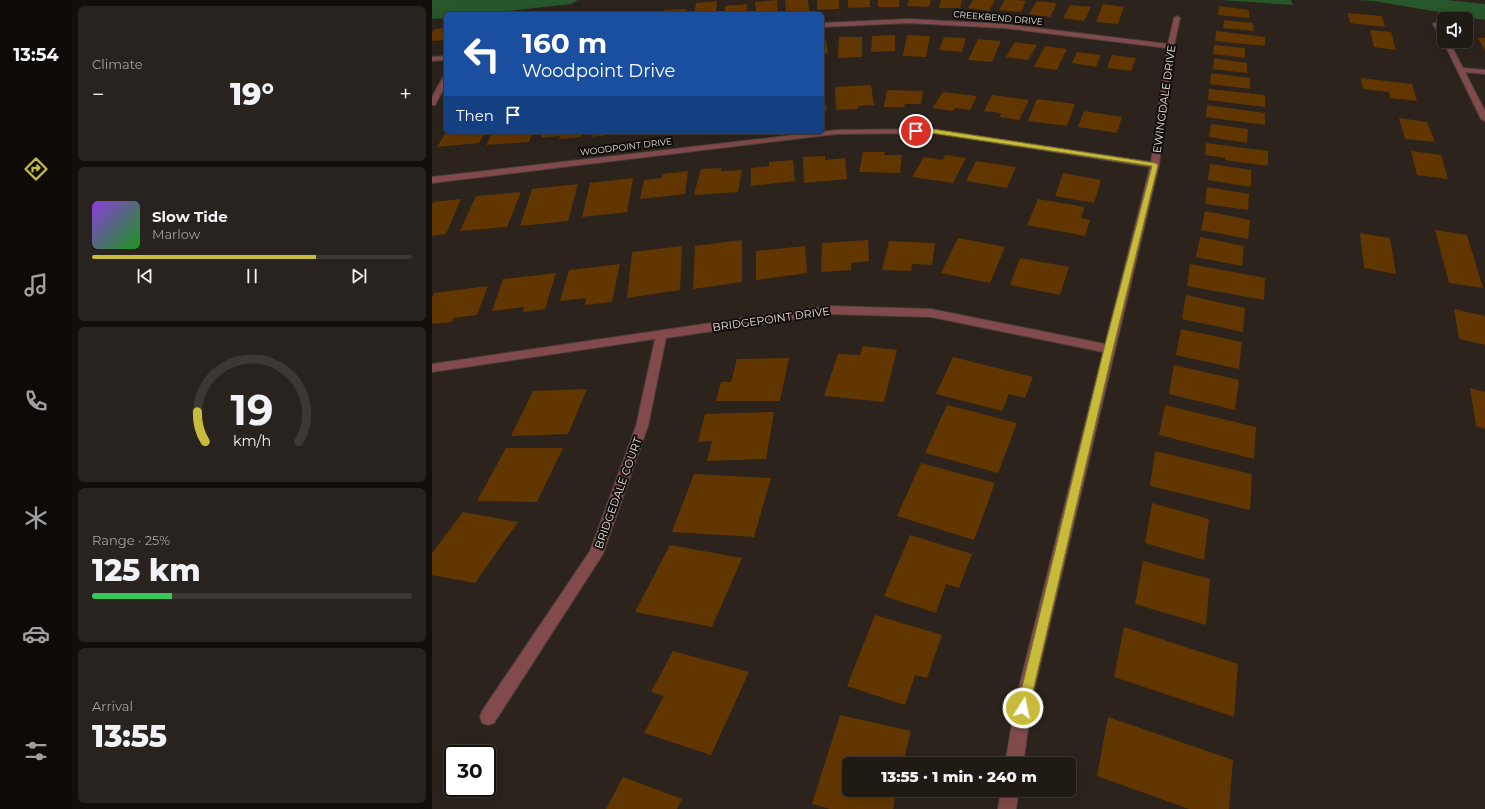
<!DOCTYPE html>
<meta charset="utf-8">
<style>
:root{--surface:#201a15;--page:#28231e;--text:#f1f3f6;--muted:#a2a1a0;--line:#3d3834;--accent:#c8bb3b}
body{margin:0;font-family:Montserrat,sans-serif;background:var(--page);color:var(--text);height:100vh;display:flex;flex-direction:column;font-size:15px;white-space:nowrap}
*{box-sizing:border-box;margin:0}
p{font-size:13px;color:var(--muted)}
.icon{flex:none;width:22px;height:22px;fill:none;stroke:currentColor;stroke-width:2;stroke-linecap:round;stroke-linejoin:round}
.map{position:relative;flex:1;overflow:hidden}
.panel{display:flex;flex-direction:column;gap:6px;padding:6px;background:#120e0c;width:360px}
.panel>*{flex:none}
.guide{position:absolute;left:12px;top:12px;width:380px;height:122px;border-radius:6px;box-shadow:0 4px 16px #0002,0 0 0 1px var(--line);background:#1a4fa0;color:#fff;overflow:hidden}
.buttons{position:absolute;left:1005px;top:12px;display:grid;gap:8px}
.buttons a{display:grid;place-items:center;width:36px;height:36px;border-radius:6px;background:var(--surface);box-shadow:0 4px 16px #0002,0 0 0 1px var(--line);font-size:20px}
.speed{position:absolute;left:12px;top:745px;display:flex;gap:8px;font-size:20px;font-weight:700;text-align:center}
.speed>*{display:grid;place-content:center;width:52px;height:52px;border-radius:50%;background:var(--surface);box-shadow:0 4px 16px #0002,0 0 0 1px var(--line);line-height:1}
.speed .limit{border:2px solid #111;border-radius:6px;background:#fff;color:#111}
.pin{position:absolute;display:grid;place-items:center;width:34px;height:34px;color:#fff;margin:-17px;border:2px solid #fff;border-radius:50%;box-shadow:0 1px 4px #0007}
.me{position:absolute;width:44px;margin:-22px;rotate:10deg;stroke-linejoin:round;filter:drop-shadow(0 0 3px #0008)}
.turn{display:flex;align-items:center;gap:14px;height:84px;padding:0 12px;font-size:18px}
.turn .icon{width:52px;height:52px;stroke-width:2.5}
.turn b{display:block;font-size:28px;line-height:34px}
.then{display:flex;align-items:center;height:38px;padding:0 12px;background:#0003;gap:8px;font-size:15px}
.big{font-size:30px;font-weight:800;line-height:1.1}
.panel .widget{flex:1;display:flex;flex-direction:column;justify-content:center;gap:6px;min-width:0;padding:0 14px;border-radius:6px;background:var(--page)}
.panel .dial{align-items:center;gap:0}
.dial svg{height:104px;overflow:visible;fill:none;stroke:var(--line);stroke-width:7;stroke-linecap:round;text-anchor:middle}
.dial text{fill:var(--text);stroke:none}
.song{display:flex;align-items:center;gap:12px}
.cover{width:48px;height:48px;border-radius:6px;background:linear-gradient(135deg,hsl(270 70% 55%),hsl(120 70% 35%))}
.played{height:4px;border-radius:2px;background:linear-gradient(90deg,var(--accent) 70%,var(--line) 70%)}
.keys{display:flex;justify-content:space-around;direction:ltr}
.heat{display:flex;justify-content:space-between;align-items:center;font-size:22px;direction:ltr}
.charge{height:6px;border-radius:3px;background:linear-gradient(90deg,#34c759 25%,var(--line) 0)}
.trip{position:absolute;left:410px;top:757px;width:234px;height:40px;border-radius:6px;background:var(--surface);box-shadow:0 4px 16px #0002,0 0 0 1px var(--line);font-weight:800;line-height:40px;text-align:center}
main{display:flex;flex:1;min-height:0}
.tabs{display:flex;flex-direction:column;width:72px;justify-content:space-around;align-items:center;background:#0d0a08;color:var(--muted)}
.tabs .icon{width:28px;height:28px}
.tabs .active{color:var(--accent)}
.tabs b{font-size:18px;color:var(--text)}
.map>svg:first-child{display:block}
.green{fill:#28572b}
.building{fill:#623600}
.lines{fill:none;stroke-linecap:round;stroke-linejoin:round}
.street-casing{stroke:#463e37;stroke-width:2}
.street{fill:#824a4c;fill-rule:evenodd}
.route{fill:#c8bb3b;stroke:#827a26}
.labels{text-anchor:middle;stroke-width:4;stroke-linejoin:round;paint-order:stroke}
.far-street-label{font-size:9px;fill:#ebe5e0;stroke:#110d0a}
.street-label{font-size:11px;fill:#ebe5e0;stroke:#110d0a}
</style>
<main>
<nav class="tabs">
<b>13:54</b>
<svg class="icon active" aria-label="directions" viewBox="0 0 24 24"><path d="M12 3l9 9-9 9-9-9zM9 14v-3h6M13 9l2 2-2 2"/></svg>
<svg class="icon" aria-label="music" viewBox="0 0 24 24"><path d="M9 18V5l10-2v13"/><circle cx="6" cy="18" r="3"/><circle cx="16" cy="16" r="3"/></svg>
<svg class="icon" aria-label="phone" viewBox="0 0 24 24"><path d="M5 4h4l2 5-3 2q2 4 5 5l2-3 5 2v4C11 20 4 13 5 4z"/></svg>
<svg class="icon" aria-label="climate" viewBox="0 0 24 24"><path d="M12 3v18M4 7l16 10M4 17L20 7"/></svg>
<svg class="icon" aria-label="car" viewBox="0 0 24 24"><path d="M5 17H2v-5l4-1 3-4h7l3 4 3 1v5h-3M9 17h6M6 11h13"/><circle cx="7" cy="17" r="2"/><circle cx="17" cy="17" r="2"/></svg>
<svg class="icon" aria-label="filters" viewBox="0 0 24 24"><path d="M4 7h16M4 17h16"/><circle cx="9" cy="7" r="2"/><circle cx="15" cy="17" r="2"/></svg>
</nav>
<section class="panel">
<div class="widget"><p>Climate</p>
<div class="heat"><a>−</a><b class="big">19°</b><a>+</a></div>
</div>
<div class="widget">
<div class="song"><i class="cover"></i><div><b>Slow Tide</b><p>Marlow</p></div></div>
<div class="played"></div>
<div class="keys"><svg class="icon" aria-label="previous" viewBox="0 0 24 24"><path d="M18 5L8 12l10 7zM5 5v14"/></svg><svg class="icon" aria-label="pause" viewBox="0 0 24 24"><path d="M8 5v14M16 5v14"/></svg><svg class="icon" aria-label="next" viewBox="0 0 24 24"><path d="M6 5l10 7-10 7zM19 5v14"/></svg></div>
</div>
<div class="widget dial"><svg viewBox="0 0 100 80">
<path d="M14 69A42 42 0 1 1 86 69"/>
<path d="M14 69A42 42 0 0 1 8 46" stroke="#c8bb3b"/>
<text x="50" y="56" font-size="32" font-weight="700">19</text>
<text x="50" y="72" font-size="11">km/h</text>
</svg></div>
<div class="widget"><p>Range · 25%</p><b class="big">125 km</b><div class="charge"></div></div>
<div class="widget"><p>Arrival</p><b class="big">13:55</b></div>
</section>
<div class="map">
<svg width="1053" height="809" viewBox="0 0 1053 809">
<rect width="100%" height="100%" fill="#2b231c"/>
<path class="green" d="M0 0H146L139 4 49 14H14V18L0 19Z
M788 0H859L861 5Z
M923 0H1015L1053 4V20L942 1Z"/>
<path class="building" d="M345 0 346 14H324L323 2Z
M353 0H376L377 11 354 12Z
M385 0H407V9L385 10Z
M416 0H438V7L416 8Z
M446 0H467V7H446Z
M477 0H499L497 7 475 6Z
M509 0H530L528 8H507Z
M541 0H563L557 11 536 8Z
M573 0H586L594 1 589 12 567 10Z
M285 1 284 14H262L264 3Z
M605 1 625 3 618 17 597 14Z
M315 4V14H292L293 6Z
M671 4 692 7 686 24 664 22Z
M638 5 659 7 652 21 631 18Z
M787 6 817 10V18L786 15Z
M255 9 253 14H231L232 10Z
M916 13 950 16 953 27 918 23Z
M792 20 821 23 822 31 791 28Z
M14 28V40L0 41V32L3 29Z
M938 30 959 32 964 50 942 47Z
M784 31 833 37V46L783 41Z
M463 35V51L439 52 440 36Z
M475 35 498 36 494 57 471 56Z
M407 37H430V57L406 58Z
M512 37 534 38 530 52 507 50Z
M1046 38H1053V51Z
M390 39H394L396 53 390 54Z
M546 39 569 41 560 62 536 60Z
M583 42 605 45 596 60 574 57Z
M782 45 813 48V58L781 54Z
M613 46 635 49 625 70 602 67Z
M645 52 669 55 664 67 640 63Z
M680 55 704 58 699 71 675 68Z
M782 58 815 63V73L781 69Z
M779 73 818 78V89L778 84Z
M929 78 980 84 985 101 958 98 957 92 931 89Z
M439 85 442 105 426 106V109L404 110 403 87Z
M777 89 833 95V107L776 100Z
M455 90 491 91 489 104H473L472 107H452Z
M511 92 545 96 538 110 523 108 521 111 500 108Z
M390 95H392L395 111 390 112Z
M560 95 597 100 587 120 568 117 569 113 552 111Z
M605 99 643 104 635 126 596 121Z
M775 105 833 113V125L774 117Z
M652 111 690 117 685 133 646 127Z
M967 118 995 122 1003 142 973 139Z
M779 124 816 129 815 143 777 137Z
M14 132H53L47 143 5 147Z
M61 132H101L97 142 54 145Z
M111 132H151L149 137 127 139 128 136 109 138Z
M161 132H184L183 134 160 137Z
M774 143 836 151V166L793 160V158L773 155Z
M979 151 1009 155 1016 179 985 175Z
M431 152H453L452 155H470L468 173 427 172Z
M513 155 534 158 521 183 480 177 492 157 511 160Z
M393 156V160L413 158 415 179 372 183 371 157Z
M361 160 363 181 319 186V168L337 166V162Z
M544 161 584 167 575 188 534 181Z
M778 164 819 170V187L776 180Z
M289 168V171L310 170 306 192 262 195 269 169Z
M256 171 253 194 208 199 212 180 230 178 231 174Z
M631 173 669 180 662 203 623 196Z
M201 178 195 212 150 217 158 183Z
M146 184 136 221 88 226 100 189Z
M775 187 817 194 816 210 773 204Z
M89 192 75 227 28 231 44 196Z
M29 199 14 234 0 236V205L1 202Z
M606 199 653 207 649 218 658 220 653 236 595 225Z
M773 211 818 220 816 239 769 230Z
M1003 230 1035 235 1051 288 1017 283Z
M928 233 958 238 964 274 932 268Z
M768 237 812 246 810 266 764 257Z
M526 238 573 247 558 283 509 273Z
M310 240V282L261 289 263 246Z
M436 240 437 261 419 263V270L389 272 390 243Z
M457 241 503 243 500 265 480 264 479 271 450 270Z
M250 246 248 290 195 298 200 252Z
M373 246 375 273 324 280V251Z
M588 258 637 267 628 295 578 285Z
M188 264 180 302 153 305 154 298 128 301 137 270Z
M758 264 833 278 832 300 755 286Z
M124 273 113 309 91 312 92 307 60 311 71 279Z
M56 286 45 315 21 318 20 322 0 324V298L2 293Z
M754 295 813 308 811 332 750 319Z
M1022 309 1053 316V345L1027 339Z
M749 329 810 342 807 369 744 355Z
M431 346 465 350 452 402 392 396 406 354 428 355Z
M521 357 601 377 593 398 577 394 570 411 504 394Z
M357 358 348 401H284L289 382H299L305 359Z
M742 365 807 380 803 410 737 394Z
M1038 388 1053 392V429L1044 426Z
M155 389 136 434 79 436 101 391Z
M515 405 585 423 566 473 493 453Z
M733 405 824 427 822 459 727 435Z
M342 412 334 459 275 461 280 441 266 442 273 414Z
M74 448H131L105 502 45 501Z
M723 451 820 474 818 510 718 486Z
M489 463 563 483 542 540 465 516Z
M262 474 339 478 322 537 240 532Z
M720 503 777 519 772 560 713 543Z
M31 512 86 522 43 583 0 575V553Z
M478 535 540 554 527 588 514 584 504 613 452 596Z
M238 545 310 558 280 627 203 612Z
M711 561 778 579 774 625 703 604Z
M443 615 510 635 495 678 483 675 473 705 415 686Z
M692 627 806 664 802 717 682 677Z
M241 651 317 672 279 755 212 733 232 696 219 692Z
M408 715 479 731 471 764H417V790H465L461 809H398L380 804Z
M676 717 801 760 797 809H757L665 776Z
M191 777 250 799 245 809H174Z"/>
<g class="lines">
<defs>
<path id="street" d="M745 16 748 18 742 46 727 165 601 695 591 764H573L585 695 671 352 499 317 396 314 234 338 216 426 171 554 62 723 56 725 50 723 48 717 50 711 158 551 204 426 223 339 0 372V364L396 306 499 309 673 344 718 167 500 133 405 134 0 183V177L405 130 500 129 719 162 735 48 571 28 477 23 390 27V23L477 19 571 24 736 44 742 18Z
M1002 23 1007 24 1012 32V41H1017L1031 68 1053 70V74L1033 72 1053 111V121L1049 119 1011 41V40L1009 38 1001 24Z
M14 56V60L0 61V57Z
M11 77H14V85L3 105H0V97Z
M569 790H587L584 809H566Z"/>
</defs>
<use href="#street" class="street-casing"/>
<use href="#street" class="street"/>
</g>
<path class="route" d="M500 129 723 163 726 165 681 349 597 708 596 713 591 715 587 713 585 708 672 349 720 166 500 133H484L481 131 484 129Z"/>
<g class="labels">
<g class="far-street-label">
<text transform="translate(566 18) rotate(5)" y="3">CREEKBEND DRIVE</text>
<text transform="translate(194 147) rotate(-7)" y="3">WOODPOINT DRIVE</text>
</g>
<g class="street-label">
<text transform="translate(732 99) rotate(-82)" y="4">EWINGDALE DRIVE</text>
<text transform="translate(339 319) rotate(-8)" y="4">BRIDGEPOINT DRIVE</text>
<text transform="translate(186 493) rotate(-70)" y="4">BRIDGEDALE COURT</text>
</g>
</g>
</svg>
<div class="buttons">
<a><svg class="icon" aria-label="sound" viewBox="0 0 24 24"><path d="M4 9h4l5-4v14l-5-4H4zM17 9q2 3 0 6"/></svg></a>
</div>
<div class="speed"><div class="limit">30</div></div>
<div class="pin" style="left:484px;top:131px;background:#d93025"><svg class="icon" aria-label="arrive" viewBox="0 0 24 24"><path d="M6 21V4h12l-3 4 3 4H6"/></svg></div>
<svg class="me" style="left:591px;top:708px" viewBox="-20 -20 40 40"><circle r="17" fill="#c8bb3b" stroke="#fff" stroke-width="3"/><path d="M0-11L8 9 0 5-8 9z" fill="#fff"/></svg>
<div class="trip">13:55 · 1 min · 240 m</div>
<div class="guide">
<div class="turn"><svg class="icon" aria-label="left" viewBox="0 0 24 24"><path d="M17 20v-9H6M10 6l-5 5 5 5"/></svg><div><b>160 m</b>Woodpoint Drive</div></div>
<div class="then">Then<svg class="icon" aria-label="arrive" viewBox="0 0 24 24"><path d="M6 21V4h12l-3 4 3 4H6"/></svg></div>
</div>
</div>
</main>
